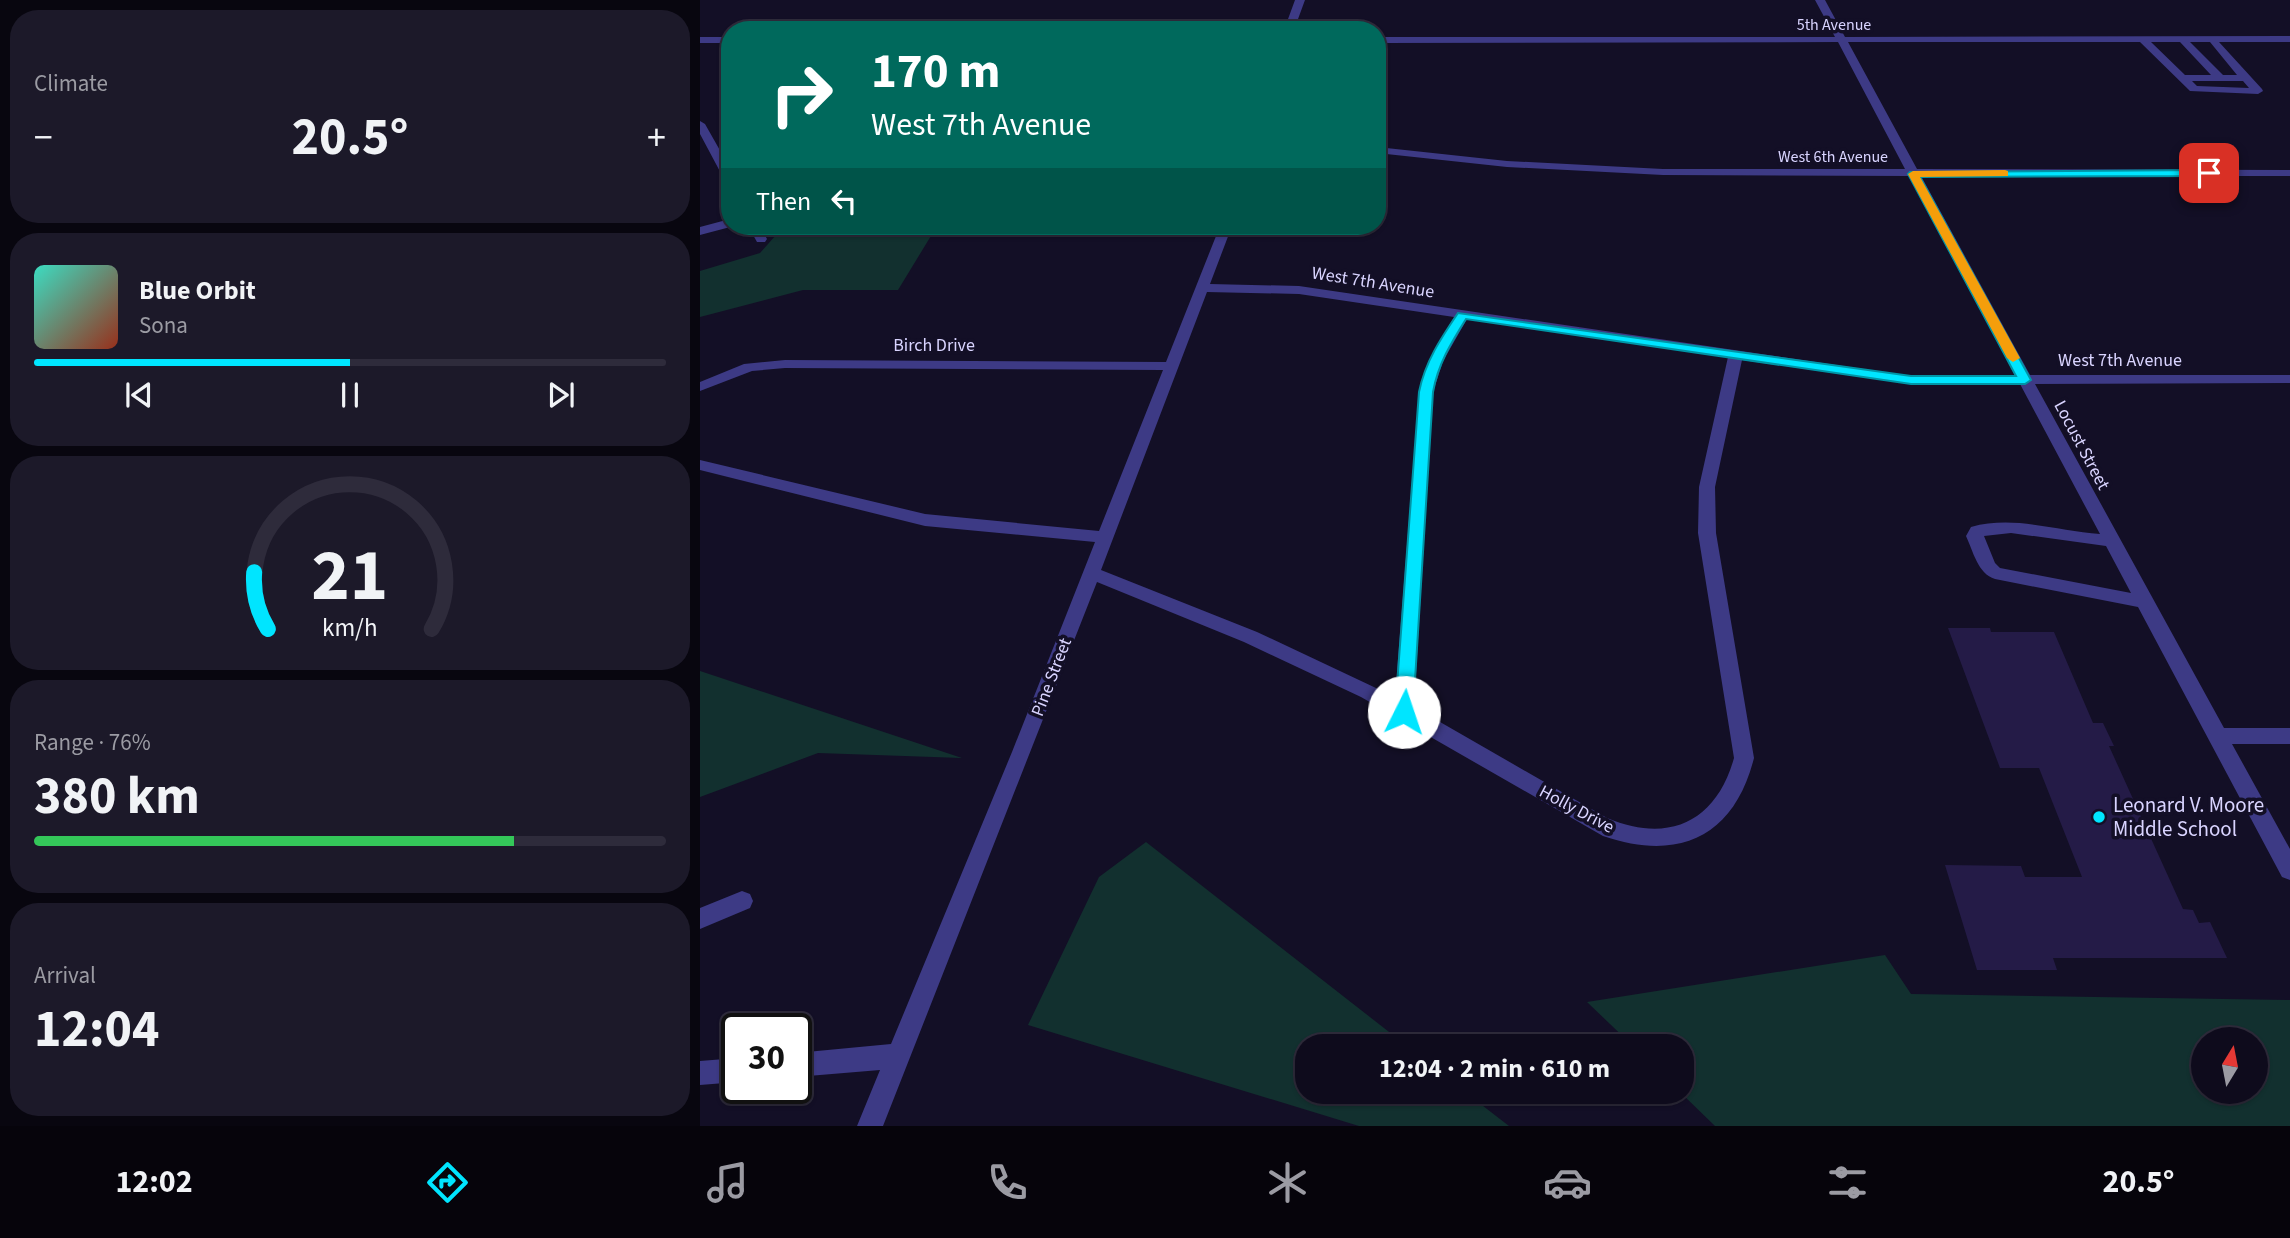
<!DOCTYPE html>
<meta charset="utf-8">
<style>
:root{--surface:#0e0b1c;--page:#1c1929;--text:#f1f3f6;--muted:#9b9ba3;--line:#2e2b3b;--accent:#00e5ff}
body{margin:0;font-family:"Source Sans 3",sans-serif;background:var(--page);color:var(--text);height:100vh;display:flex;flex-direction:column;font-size:26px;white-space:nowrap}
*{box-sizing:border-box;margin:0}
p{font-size:23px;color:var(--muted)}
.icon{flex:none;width:38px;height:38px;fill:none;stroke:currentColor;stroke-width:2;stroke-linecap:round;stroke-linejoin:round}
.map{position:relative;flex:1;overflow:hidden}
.drawer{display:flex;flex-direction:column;gap:10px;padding:10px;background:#08060f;width:700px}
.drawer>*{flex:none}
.banner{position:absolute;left:21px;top:21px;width:665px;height:214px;border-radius:28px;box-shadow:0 2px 5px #0004,0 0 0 2px var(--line);background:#00695c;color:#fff;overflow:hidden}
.needle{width:46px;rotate:10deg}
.controls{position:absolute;left:1491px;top:1027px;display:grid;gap:14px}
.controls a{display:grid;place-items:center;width:77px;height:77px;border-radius:50%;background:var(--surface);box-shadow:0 2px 5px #0004,0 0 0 2px var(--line);font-size:35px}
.speed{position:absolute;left:21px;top:1013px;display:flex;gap:14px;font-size:35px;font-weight:700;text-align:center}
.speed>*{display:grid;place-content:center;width:91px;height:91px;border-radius:50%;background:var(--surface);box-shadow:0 2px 5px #0004,0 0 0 2px var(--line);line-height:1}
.speed .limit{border:4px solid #111;border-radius:10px;background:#fff;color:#111}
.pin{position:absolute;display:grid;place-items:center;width:60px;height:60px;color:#fff;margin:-30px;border-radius:14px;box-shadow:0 4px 10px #0006}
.me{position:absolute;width:77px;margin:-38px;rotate:4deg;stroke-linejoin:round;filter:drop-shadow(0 0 5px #0008)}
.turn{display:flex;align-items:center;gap:24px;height:147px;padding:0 35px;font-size:32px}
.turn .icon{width:91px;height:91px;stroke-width:2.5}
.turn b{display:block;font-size:49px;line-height:60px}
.then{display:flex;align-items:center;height:66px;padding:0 35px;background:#0003;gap:14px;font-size:26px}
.big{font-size:52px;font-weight:700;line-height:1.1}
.drawer .widget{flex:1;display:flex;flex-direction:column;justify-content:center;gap:10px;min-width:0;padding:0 24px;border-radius:28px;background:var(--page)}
.drawer .dial{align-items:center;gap:0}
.dial svg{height:182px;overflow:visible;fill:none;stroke:var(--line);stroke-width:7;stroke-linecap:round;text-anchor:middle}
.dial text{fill:var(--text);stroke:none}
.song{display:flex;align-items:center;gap:21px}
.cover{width:84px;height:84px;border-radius:10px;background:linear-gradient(135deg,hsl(170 70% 55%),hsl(10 70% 35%))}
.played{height:7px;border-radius:4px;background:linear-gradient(90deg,var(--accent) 50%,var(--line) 50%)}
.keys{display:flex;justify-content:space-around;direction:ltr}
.heat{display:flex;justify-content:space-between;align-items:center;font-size:38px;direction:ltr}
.charge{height:10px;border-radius:5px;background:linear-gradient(90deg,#34c759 76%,var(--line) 0)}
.trip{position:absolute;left:595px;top:1034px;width:399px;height:70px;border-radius:28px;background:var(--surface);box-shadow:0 2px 5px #0004,0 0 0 2px var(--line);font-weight:700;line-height:70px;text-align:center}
.tabs{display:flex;height:112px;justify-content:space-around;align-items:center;background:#06040b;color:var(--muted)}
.tabs .icon{width:49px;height:49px}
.tabs .on{color:var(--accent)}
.tabs b{font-size:32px;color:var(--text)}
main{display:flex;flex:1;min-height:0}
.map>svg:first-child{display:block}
.green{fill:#12302f;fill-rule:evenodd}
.building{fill:#241b47}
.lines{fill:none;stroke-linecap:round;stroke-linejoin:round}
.minor{fill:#3d3a85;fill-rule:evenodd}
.route{fill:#00e5ff;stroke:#0095a6;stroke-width:2}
.slow{fill:#f59e0b}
.poi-dot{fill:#00e5ff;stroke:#130f26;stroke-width:2.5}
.labels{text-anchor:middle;stroke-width:7;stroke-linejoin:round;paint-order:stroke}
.far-street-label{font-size:16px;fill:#d9d4ff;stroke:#130f26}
.street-label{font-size:18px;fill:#d9d4ff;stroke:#130f26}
.near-poi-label{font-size:21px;fill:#d9d4ff;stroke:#130f26;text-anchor:start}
</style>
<main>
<section class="drawer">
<div class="widget"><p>Climate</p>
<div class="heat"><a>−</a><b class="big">20.5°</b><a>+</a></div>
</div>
<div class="widget">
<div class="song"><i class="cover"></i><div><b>Blue Orbit</b><p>Sona</p></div></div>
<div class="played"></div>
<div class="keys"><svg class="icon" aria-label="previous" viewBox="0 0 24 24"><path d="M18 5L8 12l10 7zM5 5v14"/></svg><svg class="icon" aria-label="pause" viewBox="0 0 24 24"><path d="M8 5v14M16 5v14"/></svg><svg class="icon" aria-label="next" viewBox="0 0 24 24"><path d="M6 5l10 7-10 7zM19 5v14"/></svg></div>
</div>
<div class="widget dial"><svg viewBox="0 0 100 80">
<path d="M14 69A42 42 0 1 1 86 69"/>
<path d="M14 69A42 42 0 0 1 8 44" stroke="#00e5ff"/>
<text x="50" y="56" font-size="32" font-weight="700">21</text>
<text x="50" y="72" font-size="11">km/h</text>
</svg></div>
<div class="widget"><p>Range · 76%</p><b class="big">380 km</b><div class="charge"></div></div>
<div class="widget"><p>Arrival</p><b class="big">12:04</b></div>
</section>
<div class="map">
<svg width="1590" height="1126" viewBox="0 0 1590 1126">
<rect width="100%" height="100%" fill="#130f26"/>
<path class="green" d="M84 226H237L198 290H103L0 317V271L60 253Z
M0 671 262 758 118 753 0 797Z
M446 842 707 1046H607V1092H765L809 1126H659L328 1025 399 877Z
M1185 955 1211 994 1590 1000V1126H1015L980 1092H982V1046H933L887 1002ZM1503 1040H1556V1092H1503Z"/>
<path class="building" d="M1248 628H1290L1291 632H1354L1393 723H1403L1414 746H1409L1483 909 1493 910 1499 923 1510 922 1527 958H1353L1357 970H1277L1245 865 1321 866 1325 877H1382L1339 768H1300Z"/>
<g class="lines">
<path class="minor" d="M595 0H605L594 30H584Z
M1115 0H1125L1145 37 1590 36V42H1519L1562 89 1563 91 1558 94 1490 91 1440 42H1148L1217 169 1590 170V176H1221L1330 375H1590V383L1335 384 1524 728H1590V744H1532L1590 849V880L1582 877 1438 607 1295 579C1278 574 1273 551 1266 536L1271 527C1314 515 1357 531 1400 534L1320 384H1211L1042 360 1015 487 1016 533 1054 758C1034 837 979 862 903 836L661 697 544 642 397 582 183 1126H157L180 1070 96 1077V1053L191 1044 312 752 395 542 225 526 0 470V460L225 514 399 531 463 370 85 368 52 371 0 391V382L44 364 85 360 466 362 520 226H532L510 284 599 286 1211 376 1315 375 1209 176 963 175 807 167 677 153V147L807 161 963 169H1205L1138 42 677 43V37H1135ZM1451 42H1480L1511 75H1485ZM1490 42H1510L1537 75H1523ZM1492 81H1543L1549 88 1497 86ZM507 292 599 294 754 317 729 361 719 392 695 697 557 632 401 570ZM767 319 1028 357 999 487 998 533 1034 758C1016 822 969 844 907 818L714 707 733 392 743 361ZM1311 533 1406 546 1431 593 1300 568 1295 563 1284 536Z
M0 37H30V43H0Z
M0 121 5 124 30 168V182L24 179 0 134Z
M30 219V226H34L0 235V227Z
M48 226H60L67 239 65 242H57Z
M42 891 50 894 53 901 50 908 0 929V908Z
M37 1058V1082L0 1085V1061Z"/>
</g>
<path class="route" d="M1509 170 1513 171V176L1220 177 1331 380 1325 384H1211L766 319C751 343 738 364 733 392L713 712 710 716H698L695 712 719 392C725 362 741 338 758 313L1211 376H1316L1208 174 1210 172Z"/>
<path class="slow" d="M1305 170 1308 171V176L1220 177 1320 358 1313 362 1307 358 1208 174 1213 171Z"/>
<circle class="poi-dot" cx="1399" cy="817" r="7"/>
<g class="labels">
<g class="far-street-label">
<text x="1134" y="30">5th Avenue</text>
<text x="1133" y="162">West 6th Avenue</text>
</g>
<g class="street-label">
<text transform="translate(673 282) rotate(9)" y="6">West 7th Avenue</text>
<text x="234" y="351">Birch Drive</text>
<text x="1420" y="366">West 7th Avenue</text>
<text transform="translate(1382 445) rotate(62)" y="6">Locust Street</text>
<text transform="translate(351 677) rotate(-69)" y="6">Pine Street</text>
<text transform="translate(877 809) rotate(28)" y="6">Holly Drive</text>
</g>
<g class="near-poi-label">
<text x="1413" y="812">Leonard V. Moore<tspan x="1413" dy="24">Middle School</tspan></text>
</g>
</g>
</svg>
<div class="controls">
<a><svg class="needle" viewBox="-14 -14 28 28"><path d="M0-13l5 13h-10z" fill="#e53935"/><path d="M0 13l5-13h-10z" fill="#9b9ba3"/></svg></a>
</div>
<div class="speed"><div class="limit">30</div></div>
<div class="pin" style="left:1509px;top:173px;background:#d93025"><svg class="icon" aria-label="arrive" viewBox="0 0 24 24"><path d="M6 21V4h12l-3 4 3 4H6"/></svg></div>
<svg class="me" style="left:704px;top:712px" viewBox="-20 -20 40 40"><circle r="19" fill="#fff"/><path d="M0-13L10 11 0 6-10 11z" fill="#00e5ff"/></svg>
<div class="trip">12:04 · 2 min · 610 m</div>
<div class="banner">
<div class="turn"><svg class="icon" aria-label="right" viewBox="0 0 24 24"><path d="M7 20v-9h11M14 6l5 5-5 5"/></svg><div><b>170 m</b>West 7th Avenue</div></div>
<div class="then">Then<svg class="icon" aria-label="left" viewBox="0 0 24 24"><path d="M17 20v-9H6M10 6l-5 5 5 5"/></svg></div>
</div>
</div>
</main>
<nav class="tabs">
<b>12:02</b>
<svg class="icon on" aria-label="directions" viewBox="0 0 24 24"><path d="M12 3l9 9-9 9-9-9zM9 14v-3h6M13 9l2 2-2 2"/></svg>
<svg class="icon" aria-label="music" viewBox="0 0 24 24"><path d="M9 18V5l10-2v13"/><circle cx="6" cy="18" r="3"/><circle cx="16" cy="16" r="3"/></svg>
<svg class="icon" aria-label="phone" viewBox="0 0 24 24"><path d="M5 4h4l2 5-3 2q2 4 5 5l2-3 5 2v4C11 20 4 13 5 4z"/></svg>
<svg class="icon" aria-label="climate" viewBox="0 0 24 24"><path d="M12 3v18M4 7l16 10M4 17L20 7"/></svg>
<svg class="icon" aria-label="car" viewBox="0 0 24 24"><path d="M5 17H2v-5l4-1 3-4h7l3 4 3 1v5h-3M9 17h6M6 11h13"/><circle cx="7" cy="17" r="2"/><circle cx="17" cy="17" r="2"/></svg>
<svg class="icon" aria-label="filters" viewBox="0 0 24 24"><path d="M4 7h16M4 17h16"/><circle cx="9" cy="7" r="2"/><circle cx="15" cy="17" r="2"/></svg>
<b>20.5°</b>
</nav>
